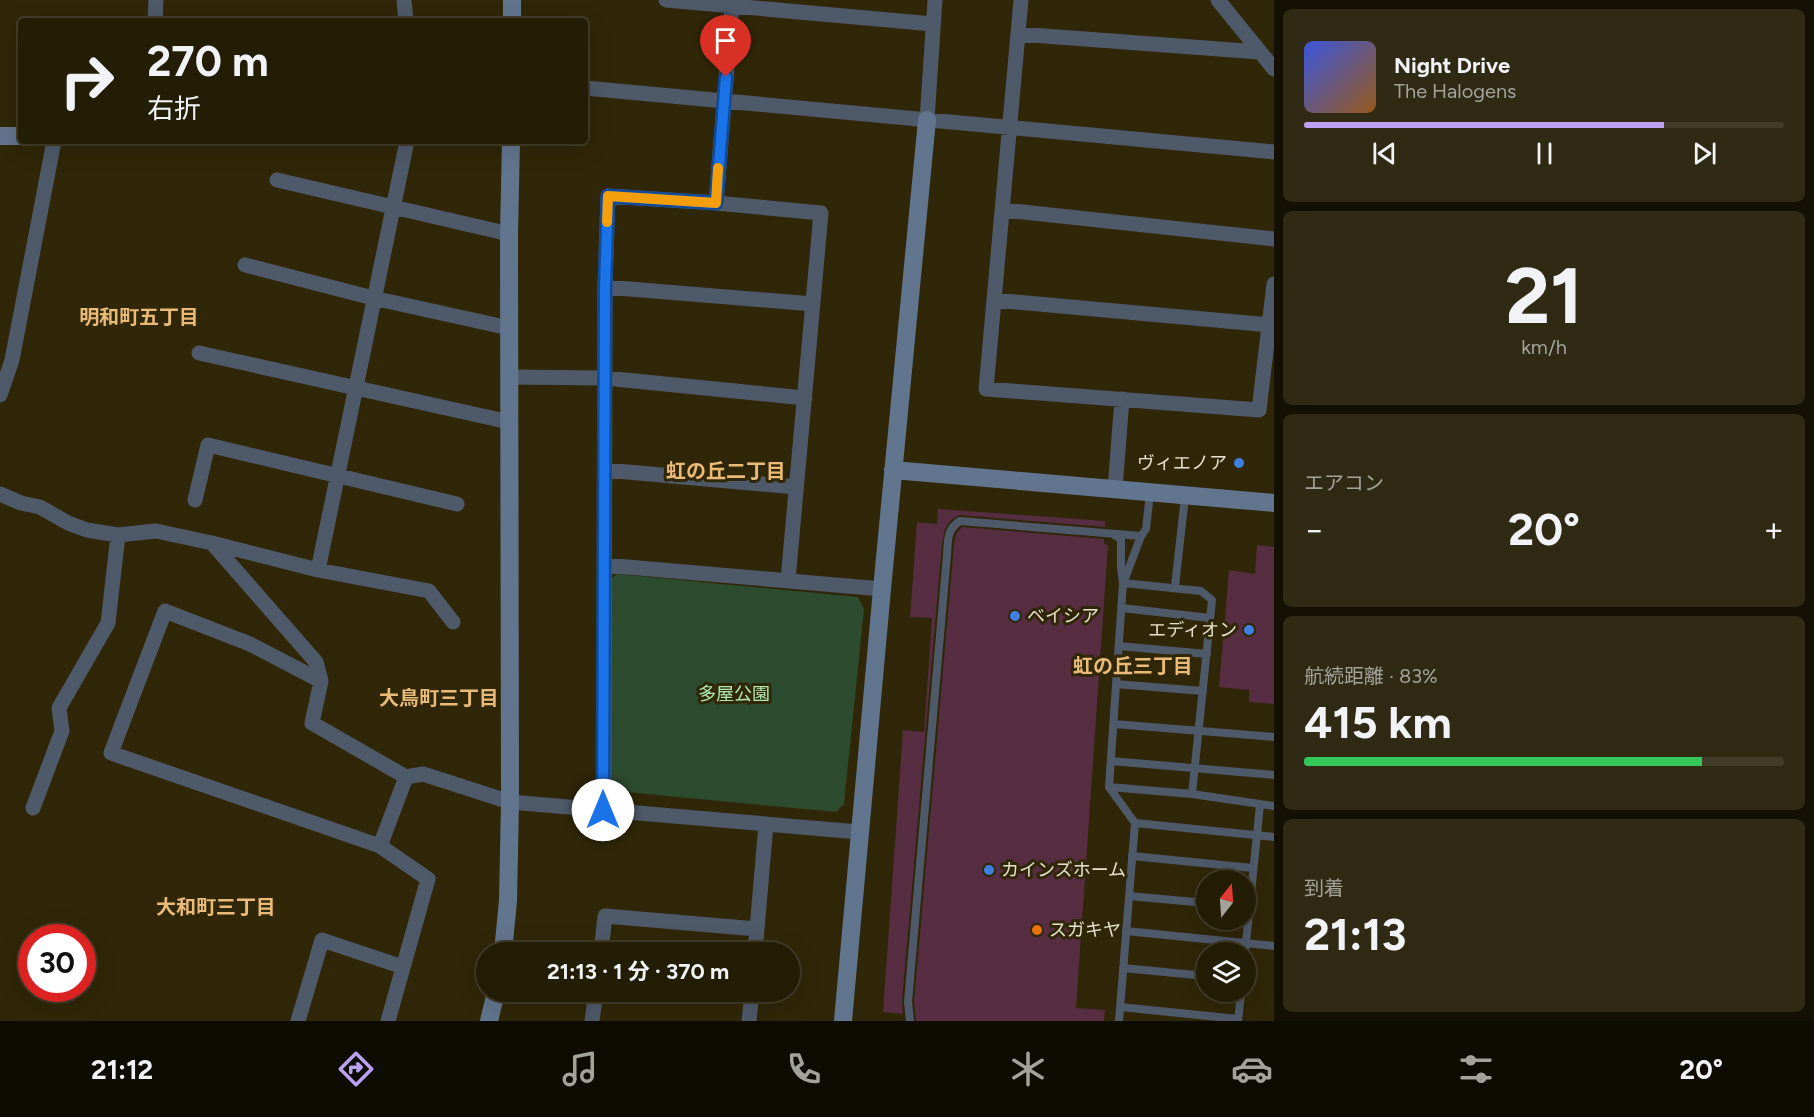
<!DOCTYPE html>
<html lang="ja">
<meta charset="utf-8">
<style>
:root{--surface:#241d06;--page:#302a14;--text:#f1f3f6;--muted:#a3a29b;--line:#413b28;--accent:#bca0f2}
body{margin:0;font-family:Figtree,"Noto Sans JP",sans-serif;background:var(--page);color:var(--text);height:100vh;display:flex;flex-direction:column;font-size:22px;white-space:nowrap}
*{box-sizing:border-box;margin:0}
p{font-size:20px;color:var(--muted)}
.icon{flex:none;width:33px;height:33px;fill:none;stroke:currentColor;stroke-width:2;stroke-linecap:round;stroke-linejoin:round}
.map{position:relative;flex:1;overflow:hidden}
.details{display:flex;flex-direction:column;gap:9px;padding:9px;background:#141003;width:540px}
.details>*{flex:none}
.top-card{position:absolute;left:18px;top:18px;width:570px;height:126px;border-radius:6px;box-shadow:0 6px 24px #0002,0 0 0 2px var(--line);background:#241d06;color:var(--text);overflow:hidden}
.needle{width:39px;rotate:17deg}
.fabs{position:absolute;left:1196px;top:870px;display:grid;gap:12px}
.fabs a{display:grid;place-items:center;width:60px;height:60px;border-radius:50%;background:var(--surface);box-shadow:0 6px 24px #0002,0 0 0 2px var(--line);font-size:30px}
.speed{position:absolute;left:18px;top:924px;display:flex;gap:12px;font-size:30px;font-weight:700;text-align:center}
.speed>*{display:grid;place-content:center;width:78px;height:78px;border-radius:50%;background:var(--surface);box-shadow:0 6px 24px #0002,0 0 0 2px var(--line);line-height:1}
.speed .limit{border:9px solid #d22;background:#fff;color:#111}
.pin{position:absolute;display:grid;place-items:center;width:51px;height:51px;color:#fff;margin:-62px -26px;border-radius:50% 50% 50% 0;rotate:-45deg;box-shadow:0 0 6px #0007}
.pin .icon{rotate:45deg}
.me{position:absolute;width:66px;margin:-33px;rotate:0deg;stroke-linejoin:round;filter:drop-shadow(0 0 4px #0008)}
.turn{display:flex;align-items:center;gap:21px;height:126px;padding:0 30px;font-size:27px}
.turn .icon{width:78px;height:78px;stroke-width:2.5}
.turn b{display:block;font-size:42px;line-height:51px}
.big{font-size:45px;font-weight:700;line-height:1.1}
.details .card{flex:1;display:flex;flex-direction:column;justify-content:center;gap:9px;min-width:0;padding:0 21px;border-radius:9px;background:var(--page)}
.details .dial{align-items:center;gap:0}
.dial b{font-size:78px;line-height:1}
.song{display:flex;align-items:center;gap:18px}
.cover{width:72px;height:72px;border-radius:9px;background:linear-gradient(135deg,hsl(230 70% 55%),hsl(30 70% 35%))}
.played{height:6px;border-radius:3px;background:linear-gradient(90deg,var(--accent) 75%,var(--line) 75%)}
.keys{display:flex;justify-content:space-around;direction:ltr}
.heat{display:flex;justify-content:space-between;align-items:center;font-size:33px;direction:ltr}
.charge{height:9px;border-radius:4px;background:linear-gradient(90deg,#34c759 83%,var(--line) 0)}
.trip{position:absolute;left:476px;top:942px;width:324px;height:60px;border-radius:30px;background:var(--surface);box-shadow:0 6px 24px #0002,0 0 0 2px var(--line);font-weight:700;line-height:60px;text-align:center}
.tab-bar{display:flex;height:96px;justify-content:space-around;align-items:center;background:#0e0c02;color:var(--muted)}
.tab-bar .icon{width:42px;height:42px}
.tab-bar .selected{color:var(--accent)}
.tab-bar b{font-size:27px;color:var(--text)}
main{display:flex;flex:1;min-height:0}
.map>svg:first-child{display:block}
.green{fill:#2d4b2f}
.building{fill:#562d41}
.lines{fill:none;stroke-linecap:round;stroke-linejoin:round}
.lane{stroke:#4e5969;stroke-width:8}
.street{stroke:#4e5969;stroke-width:15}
.secondary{stroke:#62758e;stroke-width:18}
.route-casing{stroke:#114b97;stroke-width:15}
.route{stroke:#1a73e8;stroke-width:10}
.slow{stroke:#f59e0b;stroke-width:10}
.shop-dot{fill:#3f7fe0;stroke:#302708;stroke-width:2}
.food-dot{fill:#e8710a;stroke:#302708;stroke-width:2}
.labels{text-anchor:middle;stroke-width:6;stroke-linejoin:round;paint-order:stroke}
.poi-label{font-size:18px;fill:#e6e1cf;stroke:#302708;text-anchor:start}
.park-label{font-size:18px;fill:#afeab2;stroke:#302708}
.neighbourhood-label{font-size:20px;font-weight:bold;fill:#eaba78;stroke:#302708}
</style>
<main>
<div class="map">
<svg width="1274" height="1021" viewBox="0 0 1274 1021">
<rect width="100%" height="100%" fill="#302708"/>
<path class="green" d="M617 574 858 597 864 609 844 804 836 812 616 791 611 786V579Z"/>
<path class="building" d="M938 509 1105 521V527L960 515 951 520 945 529 942 544 902 1001 903 1014 883 1012 903 730 924 732 932 618 910 617 917 522 937 524Z
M962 527 1104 539V544L1108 545 1076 1008 1105 1010 1104 1021H916L914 1002 954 545 956 534Z
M1257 545 1274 547V704L1249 702V690L1219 687 1229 570 1255 574Z"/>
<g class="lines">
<path class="lane" d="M1114 535 1121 539V568L1123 583 1109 787 1135 823 1119 1021
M1124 581 1141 536 1146 529 1150 493
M1123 583 1201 591 1212 600 1192 794
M1175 586 1185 497
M1122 608 1210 618
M1119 646 1207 654
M1116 684 1203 691
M1114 724 1274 737
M1111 761 1274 775
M1109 787 1192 794 1274 806
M1135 823 1274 837
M1132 856 1253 868
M1129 896 1206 903
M1126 931 1274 946
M1245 952 1260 805
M1123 968 1206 976
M1120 1007 1238 1019
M910 1021 908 1002 947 555C948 540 947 529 960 521L1141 536
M1238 1021 1241 992"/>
<path class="street" d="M404 0 406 21
M666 0 933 24
M1021 0 986 389 1259 410 1274 284
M1218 0 1274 69
M155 21 156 0
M1018 34 1259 52
M585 88 1274 152
M927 120 935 0
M277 180 509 234
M716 203 732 6
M1004 210 1274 239
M245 265 373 298 509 328
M605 287 813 304
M994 300 1270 325
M199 353 509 422
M509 377 605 378 805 398
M0 395 12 360 54 141
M605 470 796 487
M1115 489 1122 399
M0 494 21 503 40 507 68 523 87 530 118 535 156 531 212 543 318 570 429 591 453 622
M195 500 208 445 457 504
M212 543 316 662 321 681 312 723 406 777 423 774 510 802 859 832
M604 565 882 589
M318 570 407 141
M321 681 250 644 165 611 111 753 380 846 406 777
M33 808 62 731 59 708 108 623 118 535
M604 810 605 287 608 196 716 203 821 213 788 580
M380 846 428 879 388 1021
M601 952 605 916 757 929
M755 952 766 824
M298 1021 322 940 403 967
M592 1021 596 992
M749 1021 752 992"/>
<path class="secondary" d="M512 21V0
M0 136H21
M893 470 1274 503
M503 952 508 901 510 802 509 234 511 141
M489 1021 496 992
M843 1021 882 589 927 120"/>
</g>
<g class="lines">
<defs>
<path id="route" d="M603 810 605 287 608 196 716 203 726 77"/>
</defs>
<use href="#route" class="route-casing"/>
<use href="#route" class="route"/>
<path class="slow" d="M607 222 608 196 716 203 718 168"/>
</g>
<g class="shop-dot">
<circle cx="1239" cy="463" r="6"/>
<circle cx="1015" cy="616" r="6"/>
<circle cx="1249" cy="630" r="6"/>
<circle cx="989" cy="870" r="6"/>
</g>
<circle class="food-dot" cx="1037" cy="930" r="6"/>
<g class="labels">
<g class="poi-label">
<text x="1227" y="469" text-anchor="end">ヴィエノア</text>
<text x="1027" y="622">ベイシア</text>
<text x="1237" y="636" text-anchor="end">エディオン</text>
<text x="1001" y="876">カインズホーム</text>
<text x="1049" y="936">スガキヤ</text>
</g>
<g class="park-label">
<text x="734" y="700">多屋公園</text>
</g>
<g class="neighbourhood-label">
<text x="139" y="324">明和町五丁目</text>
<text x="726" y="478">虹の丘二丁目</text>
<text x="1133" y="673">虹の丘三丁目</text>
<text x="439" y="705">大鳥町三丁目</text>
<text x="216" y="914">大和町三丁目</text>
</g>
</g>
</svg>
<div class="fabs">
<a><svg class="needle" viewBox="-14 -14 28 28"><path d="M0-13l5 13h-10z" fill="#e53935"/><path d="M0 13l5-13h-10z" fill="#a3a29b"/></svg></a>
<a><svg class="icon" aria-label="layers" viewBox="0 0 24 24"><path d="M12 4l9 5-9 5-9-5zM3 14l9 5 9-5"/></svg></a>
</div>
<div class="speed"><div class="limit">30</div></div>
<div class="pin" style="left:726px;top:77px;background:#d93025"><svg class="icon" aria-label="arrive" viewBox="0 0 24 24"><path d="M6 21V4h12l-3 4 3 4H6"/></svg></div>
<svg class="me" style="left:603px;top:810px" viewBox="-20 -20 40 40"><circle r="19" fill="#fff"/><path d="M0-13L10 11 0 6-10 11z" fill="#1a73e8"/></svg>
<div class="trip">21:13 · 1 分 · 370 m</div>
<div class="top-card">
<div class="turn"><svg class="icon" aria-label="right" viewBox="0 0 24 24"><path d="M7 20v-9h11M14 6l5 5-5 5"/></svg><div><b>270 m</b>右折</div></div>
</div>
</div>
<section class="details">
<div class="card">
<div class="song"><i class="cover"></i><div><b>Night Drive</b><p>The Halogens</p></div></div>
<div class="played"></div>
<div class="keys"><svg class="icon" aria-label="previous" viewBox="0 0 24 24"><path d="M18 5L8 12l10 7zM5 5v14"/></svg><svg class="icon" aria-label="pause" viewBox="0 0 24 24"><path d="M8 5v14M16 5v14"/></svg><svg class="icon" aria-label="next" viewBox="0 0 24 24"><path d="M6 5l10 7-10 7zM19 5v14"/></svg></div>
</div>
<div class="card dial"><b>21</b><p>km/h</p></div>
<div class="card"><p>エアコン</p>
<div class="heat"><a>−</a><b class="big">20°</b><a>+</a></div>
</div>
<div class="card"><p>航続距離 · 83%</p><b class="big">415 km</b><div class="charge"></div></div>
<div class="card"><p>到着</p><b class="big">21:13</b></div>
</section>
</main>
<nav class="tab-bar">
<b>21:12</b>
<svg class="icon selected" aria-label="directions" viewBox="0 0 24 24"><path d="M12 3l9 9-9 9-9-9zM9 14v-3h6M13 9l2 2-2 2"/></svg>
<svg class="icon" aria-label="music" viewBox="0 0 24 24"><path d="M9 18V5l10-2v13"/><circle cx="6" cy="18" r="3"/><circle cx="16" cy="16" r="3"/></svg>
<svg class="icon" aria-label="phone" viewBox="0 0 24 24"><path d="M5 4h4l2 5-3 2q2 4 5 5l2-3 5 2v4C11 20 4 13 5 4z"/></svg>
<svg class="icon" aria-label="climate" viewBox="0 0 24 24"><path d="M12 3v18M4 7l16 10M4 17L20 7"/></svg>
<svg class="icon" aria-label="car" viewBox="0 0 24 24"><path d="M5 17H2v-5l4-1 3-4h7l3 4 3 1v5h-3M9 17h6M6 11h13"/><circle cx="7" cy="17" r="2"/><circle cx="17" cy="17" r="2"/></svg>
<svg class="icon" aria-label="filters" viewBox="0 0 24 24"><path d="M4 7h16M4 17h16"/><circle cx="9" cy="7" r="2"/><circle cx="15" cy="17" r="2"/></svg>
<b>20°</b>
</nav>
